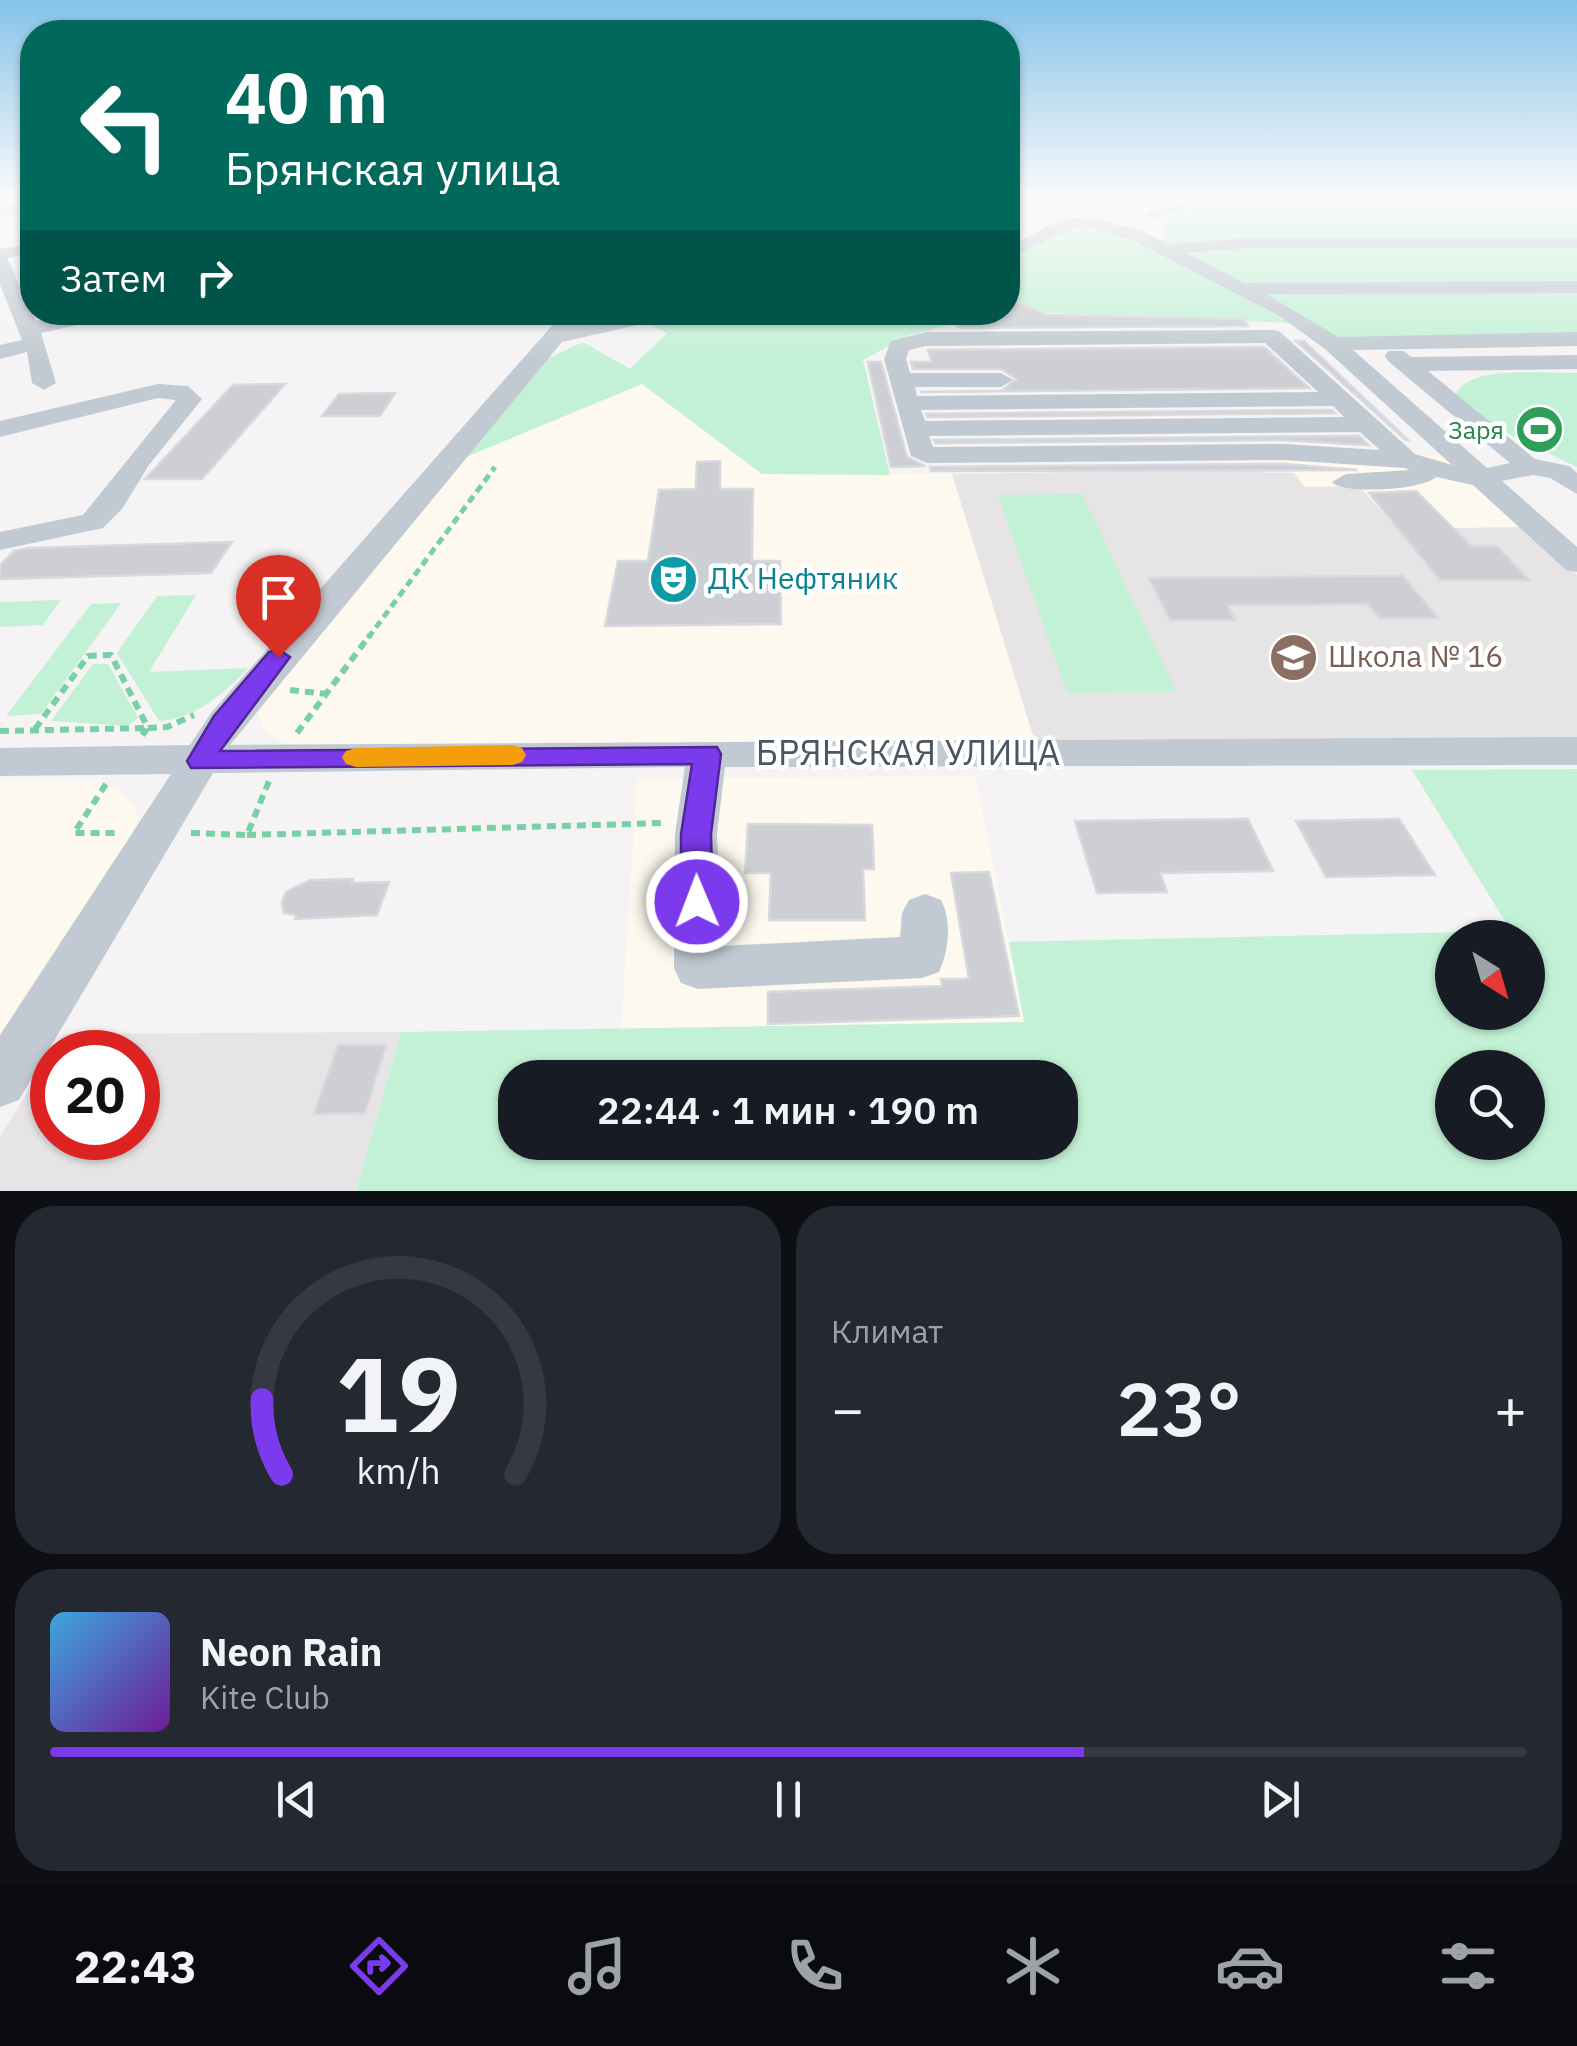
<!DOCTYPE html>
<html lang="ru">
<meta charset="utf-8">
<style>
:root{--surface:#171b24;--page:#242831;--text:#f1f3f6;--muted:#9ea1a6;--line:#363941;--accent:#7c3aed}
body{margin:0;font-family:"IBM Plex Sans",sans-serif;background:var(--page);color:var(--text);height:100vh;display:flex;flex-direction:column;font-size:38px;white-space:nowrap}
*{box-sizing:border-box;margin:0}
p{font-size:32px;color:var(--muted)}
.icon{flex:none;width:55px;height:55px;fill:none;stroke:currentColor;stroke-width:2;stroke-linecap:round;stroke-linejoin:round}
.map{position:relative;height:1191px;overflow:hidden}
.sheet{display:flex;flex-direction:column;gap:15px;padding:15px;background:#0d0f14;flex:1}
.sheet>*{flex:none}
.banner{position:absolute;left:20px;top:20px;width:1000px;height:305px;border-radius:40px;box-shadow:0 2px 8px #0004;background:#00695c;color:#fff;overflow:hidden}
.needle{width:65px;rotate:143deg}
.tools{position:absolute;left:1435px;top:920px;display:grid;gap:20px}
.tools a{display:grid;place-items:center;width:110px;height:110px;border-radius:50%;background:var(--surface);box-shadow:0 2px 8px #0004;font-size:50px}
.speed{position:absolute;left:30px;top:1030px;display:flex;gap:20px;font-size:50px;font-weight:700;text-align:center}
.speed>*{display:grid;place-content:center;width:130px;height:130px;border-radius:50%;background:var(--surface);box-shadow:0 2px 8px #0004;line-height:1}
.speed .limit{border:15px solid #d22;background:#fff;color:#111}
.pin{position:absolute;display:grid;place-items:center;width:85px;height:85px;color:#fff;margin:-102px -42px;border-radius:50% 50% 50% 0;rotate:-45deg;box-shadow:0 0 10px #0007}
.pin .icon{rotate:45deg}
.me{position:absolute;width:110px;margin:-55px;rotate:359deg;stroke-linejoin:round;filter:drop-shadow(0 0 8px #0008)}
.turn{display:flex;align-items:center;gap:35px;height:210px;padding:0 40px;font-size:45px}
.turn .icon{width:130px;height:130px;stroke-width:2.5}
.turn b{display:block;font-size:70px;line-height:85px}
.then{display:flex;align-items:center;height:95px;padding:0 40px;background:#0003;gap:20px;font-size:38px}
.big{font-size:75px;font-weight:600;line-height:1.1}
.sheet .card{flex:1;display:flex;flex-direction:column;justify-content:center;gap:15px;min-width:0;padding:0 35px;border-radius:40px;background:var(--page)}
.sheet .dial{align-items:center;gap:0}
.dial svg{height:260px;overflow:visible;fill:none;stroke:var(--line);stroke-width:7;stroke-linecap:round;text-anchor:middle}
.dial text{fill:var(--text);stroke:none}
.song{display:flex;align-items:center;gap:30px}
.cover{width:120px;height:120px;border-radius:15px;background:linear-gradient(135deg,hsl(200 70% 55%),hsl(280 70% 35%))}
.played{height:10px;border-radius:5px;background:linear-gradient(90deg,var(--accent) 70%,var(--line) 70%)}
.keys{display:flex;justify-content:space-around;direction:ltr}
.heat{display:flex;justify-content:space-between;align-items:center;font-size:55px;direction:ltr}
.sheet .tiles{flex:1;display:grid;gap:15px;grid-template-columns:1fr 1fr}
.card:last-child{grid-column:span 2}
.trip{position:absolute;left:498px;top:1060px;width:580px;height:100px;border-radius:40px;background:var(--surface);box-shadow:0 2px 8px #0004;font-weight:600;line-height:100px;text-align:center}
.menu{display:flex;height:160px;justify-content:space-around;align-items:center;background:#090b0e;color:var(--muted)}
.menu .icon{width:70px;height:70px}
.menu .current{color:var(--accent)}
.menu b{font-size:45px;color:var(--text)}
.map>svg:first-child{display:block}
.commercial{fill:#fdf9ef}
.education{fill:#e6e4e5;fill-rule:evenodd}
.green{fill:#c3f1d5;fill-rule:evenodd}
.building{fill:#cdcfd5;stroke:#d7d9de;stroke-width:2.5}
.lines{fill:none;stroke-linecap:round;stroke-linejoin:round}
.minor-tunnel{stroke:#caccce;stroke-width:18;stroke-dasharray:18 9;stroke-linecap:butt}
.path-far1{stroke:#7ad0a6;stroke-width:5;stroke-dasharray:8 5;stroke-linecap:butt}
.path{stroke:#7ad0a6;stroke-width:6;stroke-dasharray:9 6;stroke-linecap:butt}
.minor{fill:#c1cad2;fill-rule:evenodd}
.route{fill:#7c3aed;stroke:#51269a;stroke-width:2.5}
.slow{fill:#f59e0b}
.labels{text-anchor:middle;stroke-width:9;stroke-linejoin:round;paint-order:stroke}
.far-leisure-label{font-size:25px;fill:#27864d;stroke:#fff;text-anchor:end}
.culture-label{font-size:30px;fill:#0d838f;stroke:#fff;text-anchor:start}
.education-label{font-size:30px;fill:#785e54;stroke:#fff;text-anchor:start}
.near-street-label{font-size:35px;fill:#4a5661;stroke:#fff}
</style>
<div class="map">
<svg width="1577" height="1191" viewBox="0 0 1577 1191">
<rect width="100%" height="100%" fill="#f5f3f3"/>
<path class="commercial" d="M642 384 762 474H952L1035 742 287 745 262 728 257 706 466 457Z
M1280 455H1447L1525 527 1397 529 1359 487H1305Z
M975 776 1025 1022 621 1031 637 779Z
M0 780 98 781 120 789 139 816 130 839 0 1044Z"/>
<path class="education" d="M1261 469 1265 473H1294L1305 487 1359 486 1397 529 1525 527 1577 575V739L1035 742 952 474Z
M401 1032 356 1191H0V1137L63 1034ZM52 1052H138V1138H52Z"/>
<path class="green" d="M1240 197H1577V337L1338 338 1161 245 1168 217Z
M1094 226 1130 238 1291 323 1008 311V257L1069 228Z
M681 313 699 312 999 313 910 335 863 360 890 475 762 474 642 384 466 457 547 359 583 342 630 369 667 333 647 323Z
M1577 373V467L1479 420 1456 397C1461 364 1548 374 1577 373Z
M1082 494 1176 691 1067 693 998 495Z
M196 595 149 672 248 668C222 695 197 718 159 721L117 653 157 596Z
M61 600 43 625 0 627V602Z
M121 603 41 714 6 716 91 604Z
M93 664H108L138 718 128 726 51 721Z
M1577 769V1191H356L401 1032 1024 1022 1009 942 1511 931 1412 770ZM1452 938H1528V1012H1452ZM1452 1068H1528V1142H1452ZM515 1078H1060V1142H515Z"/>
<path class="building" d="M1008 298 1048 315 1243 319 1248 326 961 328 953 323 1008 313Z
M1296 341H1304L1408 440H1406Z
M1264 347 1309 388 920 392 1001 391 1017 379 1001 369H913L911 362H932L928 350Z
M868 362H881L907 457 925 466 891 467Z
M285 384 202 479H145L233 385Z
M395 393 380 416H322L339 394Z
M1331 410 1335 413 928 417 926 414Z
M1359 436 1368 445 1284 440 936 443 934 440Z
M720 461V489H753L752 561H780L781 624 605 626 618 561H648L659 490 696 489 697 462Z
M1284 464 1357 470 931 471 930 467Z
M1416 491 1471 546H1497L1529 580H1440L1369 493Z
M232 542 211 573 0 579V565L14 551 28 548Z
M1403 576 1438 618H1379L1368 604 1227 605 1235 620H1170L1149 578Z
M1248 819 1273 871 1160 873 1167 892 1097 893 1075 821Z
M1399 819 1435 875 1326 877 1296 821Z
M748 824 872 825 874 869H863L865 920H769L771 873H745Z
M989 872 1019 1016 768 1024V992L942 986 941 979H969L951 873Z
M353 879 352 883 389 882 377 915 295 919 296 915 284 913 282 903 286 892 295 887 311 880Z
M338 1045H386L365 1113 314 1114Z"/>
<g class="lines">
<path class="minor-tunnel" d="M1118 197 1129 200"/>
<path class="path-far1" d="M368 638 495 467"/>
<path class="path" d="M290 690 327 694
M35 729 88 656 111 655 148 728 167 727 194 715
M0 731 148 728 142 735
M297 733 370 635
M106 784 74 833H120
M191 833 247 835 269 781
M247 835 664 823"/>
<path class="minor" d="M1008 197H1057L1017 208 1008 205Z
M1205 197H1232L1154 218 1146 213Z
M32 202V212L0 217V207Z
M1089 216 1144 232 1168 244 1249 238H1577V248H1249L1186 253 1244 283 1577 281V293L1266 294 1338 337 1577 332V346L1353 350 1487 468 1510 463 1388 361 1385 356 1388 351H1404L1411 357 1577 355V369L1428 371 1535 459 1569 466 1577 473V494L1550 478 1533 475 1502 481 1577 547V572L1566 570 1473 485 1436 477C1424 490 1343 495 1332 482L1346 474 1410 470 1404 468 1284 460 927 463 911 456 884 359 891 341 926 332 1271 330 1279 331 1415 454 1452 465 1325 349 1281 317 1132 240 1088 226 1071 228 1008 259V247L1061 220ZM1265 343 1318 392 917 396 915 387H1001L1013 380 1001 373H910L906 359 909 350 926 346ZM1333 406 1344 417 925 421 921 410ZM1360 432 1380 450 1284 444 933 447 929 436Z
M32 244V254L7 258 36 321 78 312H121L118 316 41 333 56 383 44 390 32 383 27 352 0 359V345L22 340 0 284V249Z
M564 312H586L575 326 639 312H680L677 316 562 342 230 745 1577 737V765L725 767 717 834 721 946 900 937 902 913 909 900 925 894 941 900C952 921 949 950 939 972L922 978 698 989 681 983 674 968 675 834 685 767 213 773 19 1100 0 1107V1035L171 774 0 776V748L190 745 211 713Z
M158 384 188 386 202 399 149 465 122 509 103 528 0 550V532L83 515 176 400 158 398 0 437V421Z"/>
</g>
<linearGradient id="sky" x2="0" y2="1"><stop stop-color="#85c3ea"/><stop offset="0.54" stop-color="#fafafa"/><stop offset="1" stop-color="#fafafa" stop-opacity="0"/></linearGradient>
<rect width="1577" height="363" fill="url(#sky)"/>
<path class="route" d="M278 649 290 657 220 751 717 747 721 754 711 834 713 902 708 911 697 915 686 911 681 902V834L692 764 191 768 187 761 214 716 269 652Z"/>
<path class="slow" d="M513 745 522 748 526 755 522 762 513 765 356 767 346 764 342 757 346 751 356 748Z"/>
<defs>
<symbol id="stadium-disc" viewBox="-11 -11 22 22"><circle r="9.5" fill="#2e9e5b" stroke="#fff"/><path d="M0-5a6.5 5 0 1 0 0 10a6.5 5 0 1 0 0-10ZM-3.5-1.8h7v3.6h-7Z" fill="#fff"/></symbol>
<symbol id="theatre-disc" viewBox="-11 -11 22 22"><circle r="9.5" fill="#0f9aa8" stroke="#fff"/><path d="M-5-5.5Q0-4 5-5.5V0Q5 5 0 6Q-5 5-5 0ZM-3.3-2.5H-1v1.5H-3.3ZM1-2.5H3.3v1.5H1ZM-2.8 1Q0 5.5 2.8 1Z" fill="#fff"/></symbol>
<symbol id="school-disc" viewBox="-11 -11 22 22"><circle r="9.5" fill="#8d6e63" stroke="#fff"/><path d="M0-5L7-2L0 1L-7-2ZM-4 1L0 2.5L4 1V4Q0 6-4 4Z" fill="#fff"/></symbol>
</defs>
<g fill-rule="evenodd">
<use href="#stadium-disc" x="1512" y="402" width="55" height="55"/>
<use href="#theatre-disc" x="646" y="552" width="55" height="55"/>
<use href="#school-disc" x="1266" y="630" width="55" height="55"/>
</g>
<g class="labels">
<g class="far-leisure-label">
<text x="1504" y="439">Заря</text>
</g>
<g class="culture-label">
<text x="708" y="589">ДК Нефтяник</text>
</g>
<g class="education-label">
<text x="1328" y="667">Школа № 16</text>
</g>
<g class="near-street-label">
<text x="908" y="765">БРЯНСКАЯ УЛИЦА</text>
</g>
</g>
</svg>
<div class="tools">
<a><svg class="needle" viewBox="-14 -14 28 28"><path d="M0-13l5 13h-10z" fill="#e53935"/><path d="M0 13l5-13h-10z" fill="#9ea1a6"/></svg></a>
<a><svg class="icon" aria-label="search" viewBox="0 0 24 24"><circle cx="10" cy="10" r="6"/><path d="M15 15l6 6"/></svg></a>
</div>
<div class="speed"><div class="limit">20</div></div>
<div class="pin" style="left:278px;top:657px;background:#d93025"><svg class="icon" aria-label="arrive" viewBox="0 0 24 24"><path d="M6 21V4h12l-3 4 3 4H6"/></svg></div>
<svg class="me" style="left:697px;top:902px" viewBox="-20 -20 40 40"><circle r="17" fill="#7c3aed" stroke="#fff" stroke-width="3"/><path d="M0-11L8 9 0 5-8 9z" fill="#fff"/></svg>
<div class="trip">22:44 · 1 мин · 190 m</div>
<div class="banner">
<div class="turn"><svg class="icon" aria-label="left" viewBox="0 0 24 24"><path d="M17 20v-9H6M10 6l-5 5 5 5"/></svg><div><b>40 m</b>Брянская улица</div></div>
<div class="then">Затем<svg class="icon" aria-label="right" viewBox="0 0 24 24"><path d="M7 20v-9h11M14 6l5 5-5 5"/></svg></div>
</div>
</div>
<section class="sheet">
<div class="tiles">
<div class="card dial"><svg viewBox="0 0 100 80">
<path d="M14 69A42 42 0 1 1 86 69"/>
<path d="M14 69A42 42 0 0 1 8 46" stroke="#7c3aed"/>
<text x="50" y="56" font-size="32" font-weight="700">19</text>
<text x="50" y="72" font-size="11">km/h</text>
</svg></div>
<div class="card"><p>Климат</p>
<div class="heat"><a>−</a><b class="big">23°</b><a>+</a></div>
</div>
<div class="card">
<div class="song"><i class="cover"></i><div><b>Neon Rain</b><p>Kite Club</p></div></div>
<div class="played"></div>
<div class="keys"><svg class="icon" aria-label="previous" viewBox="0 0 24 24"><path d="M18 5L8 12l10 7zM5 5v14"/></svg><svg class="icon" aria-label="pause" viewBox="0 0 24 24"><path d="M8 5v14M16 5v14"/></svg><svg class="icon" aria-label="next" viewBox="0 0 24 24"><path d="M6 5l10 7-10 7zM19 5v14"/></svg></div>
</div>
</div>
</section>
<nav class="menu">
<b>22:43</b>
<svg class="icon current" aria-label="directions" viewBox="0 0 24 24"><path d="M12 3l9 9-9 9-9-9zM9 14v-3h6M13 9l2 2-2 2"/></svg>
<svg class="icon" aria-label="music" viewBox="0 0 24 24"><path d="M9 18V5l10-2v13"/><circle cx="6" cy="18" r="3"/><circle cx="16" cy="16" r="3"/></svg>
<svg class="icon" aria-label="phone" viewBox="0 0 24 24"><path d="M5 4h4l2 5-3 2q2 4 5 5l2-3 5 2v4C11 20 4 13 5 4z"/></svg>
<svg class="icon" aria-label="climate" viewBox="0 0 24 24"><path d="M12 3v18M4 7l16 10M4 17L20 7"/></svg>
<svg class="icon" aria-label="car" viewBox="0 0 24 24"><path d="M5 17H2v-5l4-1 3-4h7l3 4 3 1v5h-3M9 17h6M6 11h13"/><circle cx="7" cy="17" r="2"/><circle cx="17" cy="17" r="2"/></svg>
<svg class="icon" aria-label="filters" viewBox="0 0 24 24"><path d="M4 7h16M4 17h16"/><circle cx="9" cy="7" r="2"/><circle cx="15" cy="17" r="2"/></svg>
</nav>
